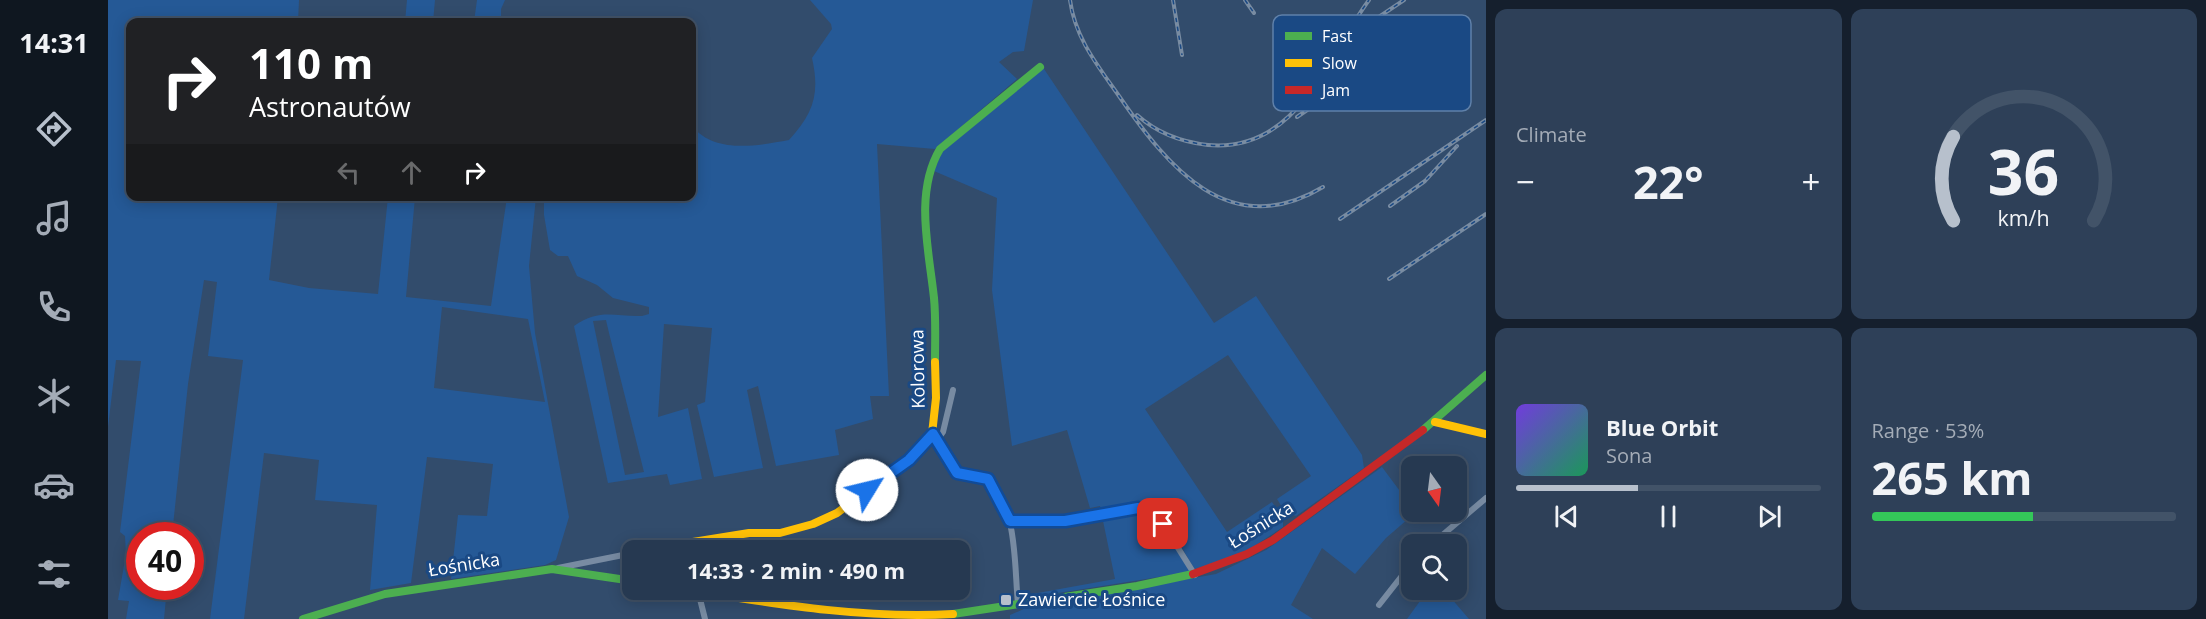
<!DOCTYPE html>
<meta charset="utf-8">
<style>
:root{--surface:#263951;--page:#2e4058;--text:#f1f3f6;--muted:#a4acb7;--line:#425368;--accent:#b7c0cc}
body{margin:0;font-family:"Open Sans",sans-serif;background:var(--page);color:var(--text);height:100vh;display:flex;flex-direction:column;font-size:22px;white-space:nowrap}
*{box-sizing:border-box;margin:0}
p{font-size:20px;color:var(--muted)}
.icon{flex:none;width:33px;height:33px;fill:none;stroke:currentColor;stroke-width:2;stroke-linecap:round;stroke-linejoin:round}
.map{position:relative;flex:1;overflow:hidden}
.details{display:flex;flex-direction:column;gap:9px;padding:9px;background:#151f2d;width:720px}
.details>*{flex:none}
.top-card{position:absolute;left:18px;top:18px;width:570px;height:183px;border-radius:12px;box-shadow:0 3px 15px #0003,0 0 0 2px var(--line);background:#202124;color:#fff;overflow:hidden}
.needle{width:39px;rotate:166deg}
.controls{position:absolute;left:1293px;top:456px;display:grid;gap:12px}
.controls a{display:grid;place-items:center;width:66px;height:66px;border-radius:12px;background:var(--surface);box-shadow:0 3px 15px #0003,0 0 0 2px var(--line);font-size:30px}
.speed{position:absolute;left:18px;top:522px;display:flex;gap:12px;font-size:30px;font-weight:700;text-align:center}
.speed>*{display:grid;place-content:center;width:78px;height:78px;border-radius:50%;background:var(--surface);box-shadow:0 3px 15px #0003,0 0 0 2px var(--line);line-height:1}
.speed .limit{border:9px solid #d22;background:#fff;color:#111}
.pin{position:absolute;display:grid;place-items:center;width:51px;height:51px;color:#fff;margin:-26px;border-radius:12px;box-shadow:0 3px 9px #0006}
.me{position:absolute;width:66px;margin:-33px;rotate:54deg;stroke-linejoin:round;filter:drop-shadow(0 0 4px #0008)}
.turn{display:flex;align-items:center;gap:21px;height:126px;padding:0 24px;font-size:27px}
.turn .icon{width:78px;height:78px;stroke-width:2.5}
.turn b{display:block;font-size:42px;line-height:51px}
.lanes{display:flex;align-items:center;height:57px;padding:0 24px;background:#0003;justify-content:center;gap:30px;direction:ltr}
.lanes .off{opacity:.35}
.big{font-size:45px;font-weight:700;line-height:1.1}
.details .card{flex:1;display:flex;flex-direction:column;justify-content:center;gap:9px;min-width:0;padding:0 21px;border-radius:12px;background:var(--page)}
.details .dial{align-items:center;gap:0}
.dial svg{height:156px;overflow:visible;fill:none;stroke:var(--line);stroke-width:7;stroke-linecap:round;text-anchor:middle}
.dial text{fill:var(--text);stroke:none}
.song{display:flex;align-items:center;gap:18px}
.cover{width:72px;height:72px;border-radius:9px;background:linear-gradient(135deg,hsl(260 70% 55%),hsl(150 70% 35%))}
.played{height:6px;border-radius:3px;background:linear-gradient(90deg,var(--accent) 40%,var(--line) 40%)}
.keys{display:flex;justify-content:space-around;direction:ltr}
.heat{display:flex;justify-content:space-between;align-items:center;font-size:33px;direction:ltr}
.charge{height:9px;border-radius:4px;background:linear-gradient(90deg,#34c759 53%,var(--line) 0)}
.details .tiles{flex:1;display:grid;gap:9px;grid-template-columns:repeat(2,1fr)}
.trip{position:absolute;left:514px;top:540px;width:348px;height:60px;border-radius:12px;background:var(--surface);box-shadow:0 3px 15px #0003,0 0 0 2px var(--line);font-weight:700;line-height:60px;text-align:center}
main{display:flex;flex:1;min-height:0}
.tab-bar{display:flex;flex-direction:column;width:108px;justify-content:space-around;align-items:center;background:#0f1720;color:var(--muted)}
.tab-bar .icon{width:42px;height:42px}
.tab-bar .current{color:var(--accent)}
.tab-bar b{font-size:27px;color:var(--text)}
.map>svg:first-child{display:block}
.green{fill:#255996;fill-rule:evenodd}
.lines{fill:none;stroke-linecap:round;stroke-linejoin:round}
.street{stroke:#788ba2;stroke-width:6}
.fast{stroke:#4caf50;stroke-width:8}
.slow{stroke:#ffc107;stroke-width:8}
.jam{stroke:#c62828;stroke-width:8}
.rail-casing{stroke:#798ca2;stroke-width:4}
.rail{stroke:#1a4984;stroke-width:1.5;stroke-dasharray:4.5;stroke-linecap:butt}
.route-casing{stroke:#114b97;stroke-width:15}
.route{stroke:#1a73e8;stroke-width:10}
.poi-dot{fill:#b7c0cc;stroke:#1a4984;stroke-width:2}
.labels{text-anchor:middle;stroke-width:6;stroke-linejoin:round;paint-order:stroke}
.street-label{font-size:18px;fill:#fff;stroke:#1a4984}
.poi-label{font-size:18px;fill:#fff;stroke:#1a4984;text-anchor:start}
.key{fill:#1a4984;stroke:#5f80a9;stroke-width:1.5}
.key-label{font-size:16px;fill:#fff}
</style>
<main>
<nav class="tab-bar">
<b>14:31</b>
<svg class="icon current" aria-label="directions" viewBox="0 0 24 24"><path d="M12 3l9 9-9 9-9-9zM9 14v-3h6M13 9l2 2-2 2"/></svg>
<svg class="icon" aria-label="music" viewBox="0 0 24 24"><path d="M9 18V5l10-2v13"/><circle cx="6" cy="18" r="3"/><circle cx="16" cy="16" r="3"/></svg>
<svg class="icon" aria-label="phone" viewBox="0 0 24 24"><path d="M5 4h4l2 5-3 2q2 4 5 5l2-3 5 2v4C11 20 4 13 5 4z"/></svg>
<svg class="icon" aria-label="climate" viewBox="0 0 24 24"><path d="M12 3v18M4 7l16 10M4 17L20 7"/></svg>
<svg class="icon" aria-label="car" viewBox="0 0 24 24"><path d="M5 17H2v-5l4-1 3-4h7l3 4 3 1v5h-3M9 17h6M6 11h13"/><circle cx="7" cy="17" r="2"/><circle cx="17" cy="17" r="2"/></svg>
<svg class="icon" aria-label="filters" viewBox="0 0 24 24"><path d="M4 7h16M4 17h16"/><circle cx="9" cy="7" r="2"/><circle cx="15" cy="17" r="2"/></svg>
</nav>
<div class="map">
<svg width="1378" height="619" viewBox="0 0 1378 619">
<rect width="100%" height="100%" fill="#324c6c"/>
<path class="green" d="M0 0H191L190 22H22V196L170 197 161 280 201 288 270 294 280 197H307L298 297 383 306 399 197H428L421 266 427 333 461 517 448 560 437 565 343 579 350 515 379 516 385 464 319 457 303 583 262 590 269 505 207 500 211 460 156 453 136 619H102L135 360 100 356 109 282 96 280 80 384 64 535 32 536V586L59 587 56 619H18L21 601 10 600 18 554 17 536 12 532 33 361 8 360 0 427ZM334 307 420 319 437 402 326 388Z
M299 0H327L325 22H297Z
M369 0H397L393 9V22H366Z
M702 0H925L916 51 905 52 891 62 909 79 827 149 769 144 781 396H762L765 419 727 430 731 455 668 466 650 386 639 390 655 468 606 477 589 405 597 402 604 328 556 324 550 417 580 408 594 479 562 485 559 474 500 483 466 326C492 308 506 317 534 316L541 314V307L505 298 489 285 469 276 460 256H450L442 250 436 215V197L584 196V126C607 154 648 146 681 140 706 113 712 93 704 58L724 29 723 24ZM498 320 501 333 536 472 517 475 485 321Z
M932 63 1106 323 1148 296 1254 455 1256 468 1188 516 1177 512 1169 499 1203 476 1120 355 1037 409 1119 532 1164 502 1175 519V527L1133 555 1087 569C1073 550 1059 510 1031 507 1019 506 1005 510 993 512L992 506 982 508 959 430 904 446 884 290 889 198 826 171 834 152 933 67Z
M1274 467 1303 506 1304 512H1308L1278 538 1247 574 1214 548 1183 605 1205 619H902V615L918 608 1108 574 1158 550Z
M1031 510 1055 527 1082 572 919 598 913 596 1007 579 994 516Z
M1320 590H1336L1361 619H1299Z"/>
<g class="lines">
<path class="street" d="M824 434 849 473 880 479C910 510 906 564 910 604
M829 440 835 432 845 390
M902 521H957L1030 508 1055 524 1087 575
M1324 544 1378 498
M450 568 525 553
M590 591 597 619
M1271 605 1304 563"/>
<path class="fast" d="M827 362C827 341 828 319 826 298 821 250 806 193 832 149L932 67
M1315 430 1378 375
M845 614 1029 586 1085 574
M195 619 277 594 444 569 525 581"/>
<path class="slow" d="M1327 422 1378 434
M535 550 641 533H672L705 524 729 513 798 462 824 434 828 398 827 362
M580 590C668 604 755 619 845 614"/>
<path class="jam" d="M1085 574 1139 554 1165 540 1315 430"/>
<defs>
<path id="rail" d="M962 0C967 38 990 66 1011 96 1060 167 1121 243 1215 187
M1065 0 1074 55
M1137 0 1146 13
M1241 37 1296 0
M1029 115C1049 133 1073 142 1100 145 1190 153 1218 58 1261 0
M1189 117 1247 77
M1282 206 1317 181 1349 146
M1232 219 1378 120
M1281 279 1378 214"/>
</defs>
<use href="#rail" class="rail-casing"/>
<use href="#rail" class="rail"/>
</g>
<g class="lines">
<defs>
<path id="route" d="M759 490 801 460 825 434 849 473 880 479 902 521H957L1030 508 1055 524"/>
</defs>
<use href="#route" class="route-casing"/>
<use href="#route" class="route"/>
</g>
<rect class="poi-dot" x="892" y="594" width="12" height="12" rx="3"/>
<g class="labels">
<g class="street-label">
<text transform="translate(810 369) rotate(-91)" y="6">Kolorowa</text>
<text transform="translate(1153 525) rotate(-32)" y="6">Łośnicka</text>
<text transform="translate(356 565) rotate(-9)" y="6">Łośnicka</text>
</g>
<g class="poi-label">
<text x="910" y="606">Zawiercie Łośnice</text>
</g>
</g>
<rect x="1165" y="15" width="198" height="96" rx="9" class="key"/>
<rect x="1177" y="32" width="27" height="8" fill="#4caf50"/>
<rect x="1177" y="59" width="27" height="8" fill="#ffc107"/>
<rect x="1177" y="86" width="27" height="8" fill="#c62828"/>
<g class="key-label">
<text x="1214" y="42">Fast</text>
<text x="1214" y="69">Slow</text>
<text x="1214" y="96">Jam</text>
</g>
</svg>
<div class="controls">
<a><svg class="needle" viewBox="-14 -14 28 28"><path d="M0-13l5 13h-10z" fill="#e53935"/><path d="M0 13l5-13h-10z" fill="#a4acb7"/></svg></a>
<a><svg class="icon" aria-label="search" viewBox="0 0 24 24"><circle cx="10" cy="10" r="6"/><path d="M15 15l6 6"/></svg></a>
</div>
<div class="speed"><div class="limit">40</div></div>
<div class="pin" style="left:1055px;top:524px;background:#d93025"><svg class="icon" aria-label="arrive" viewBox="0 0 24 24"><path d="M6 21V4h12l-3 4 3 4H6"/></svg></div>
<svg class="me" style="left:759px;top:490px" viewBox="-20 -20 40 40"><circle r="19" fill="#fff"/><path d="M0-13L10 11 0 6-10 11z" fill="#1a73e8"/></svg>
<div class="trip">14:33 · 2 min · 490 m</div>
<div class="top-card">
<div class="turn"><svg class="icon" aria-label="right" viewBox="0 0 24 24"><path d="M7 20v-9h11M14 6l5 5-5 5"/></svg><div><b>110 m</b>Astronautów</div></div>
<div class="lanes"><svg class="icon off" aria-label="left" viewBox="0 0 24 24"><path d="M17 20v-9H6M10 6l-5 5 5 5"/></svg><svg class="icon off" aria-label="ahead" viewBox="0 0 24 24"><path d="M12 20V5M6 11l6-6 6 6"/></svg><svg class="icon" aria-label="right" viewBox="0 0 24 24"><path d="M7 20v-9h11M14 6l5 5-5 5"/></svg></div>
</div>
</div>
<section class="details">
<div class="tiles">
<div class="card"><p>Climate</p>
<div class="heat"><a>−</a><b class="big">22°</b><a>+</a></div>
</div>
<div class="card dial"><svg viewBox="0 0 100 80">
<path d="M14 69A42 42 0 1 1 86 69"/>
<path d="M14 69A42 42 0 0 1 14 26" stroke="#b7c0cc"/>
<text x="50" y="56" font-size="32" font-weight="700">36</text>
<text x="50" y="72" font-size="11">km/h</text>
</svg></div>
<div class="card">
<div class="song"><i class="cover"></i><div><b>Blue Orbit</b><p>Sona</p></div></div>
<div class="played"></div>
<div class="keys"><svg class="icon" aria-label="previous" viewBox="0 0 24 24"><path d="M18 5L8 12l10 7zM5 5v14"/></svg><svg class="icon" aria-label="pause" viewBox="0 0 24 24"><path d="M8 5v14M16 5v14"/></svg><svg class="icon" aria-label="next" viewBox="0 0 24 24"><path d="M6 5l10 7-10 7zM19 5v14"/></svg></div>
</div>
<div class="card"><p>Range · 53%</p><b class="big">265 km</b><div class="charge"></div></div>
</div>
</section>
</main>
